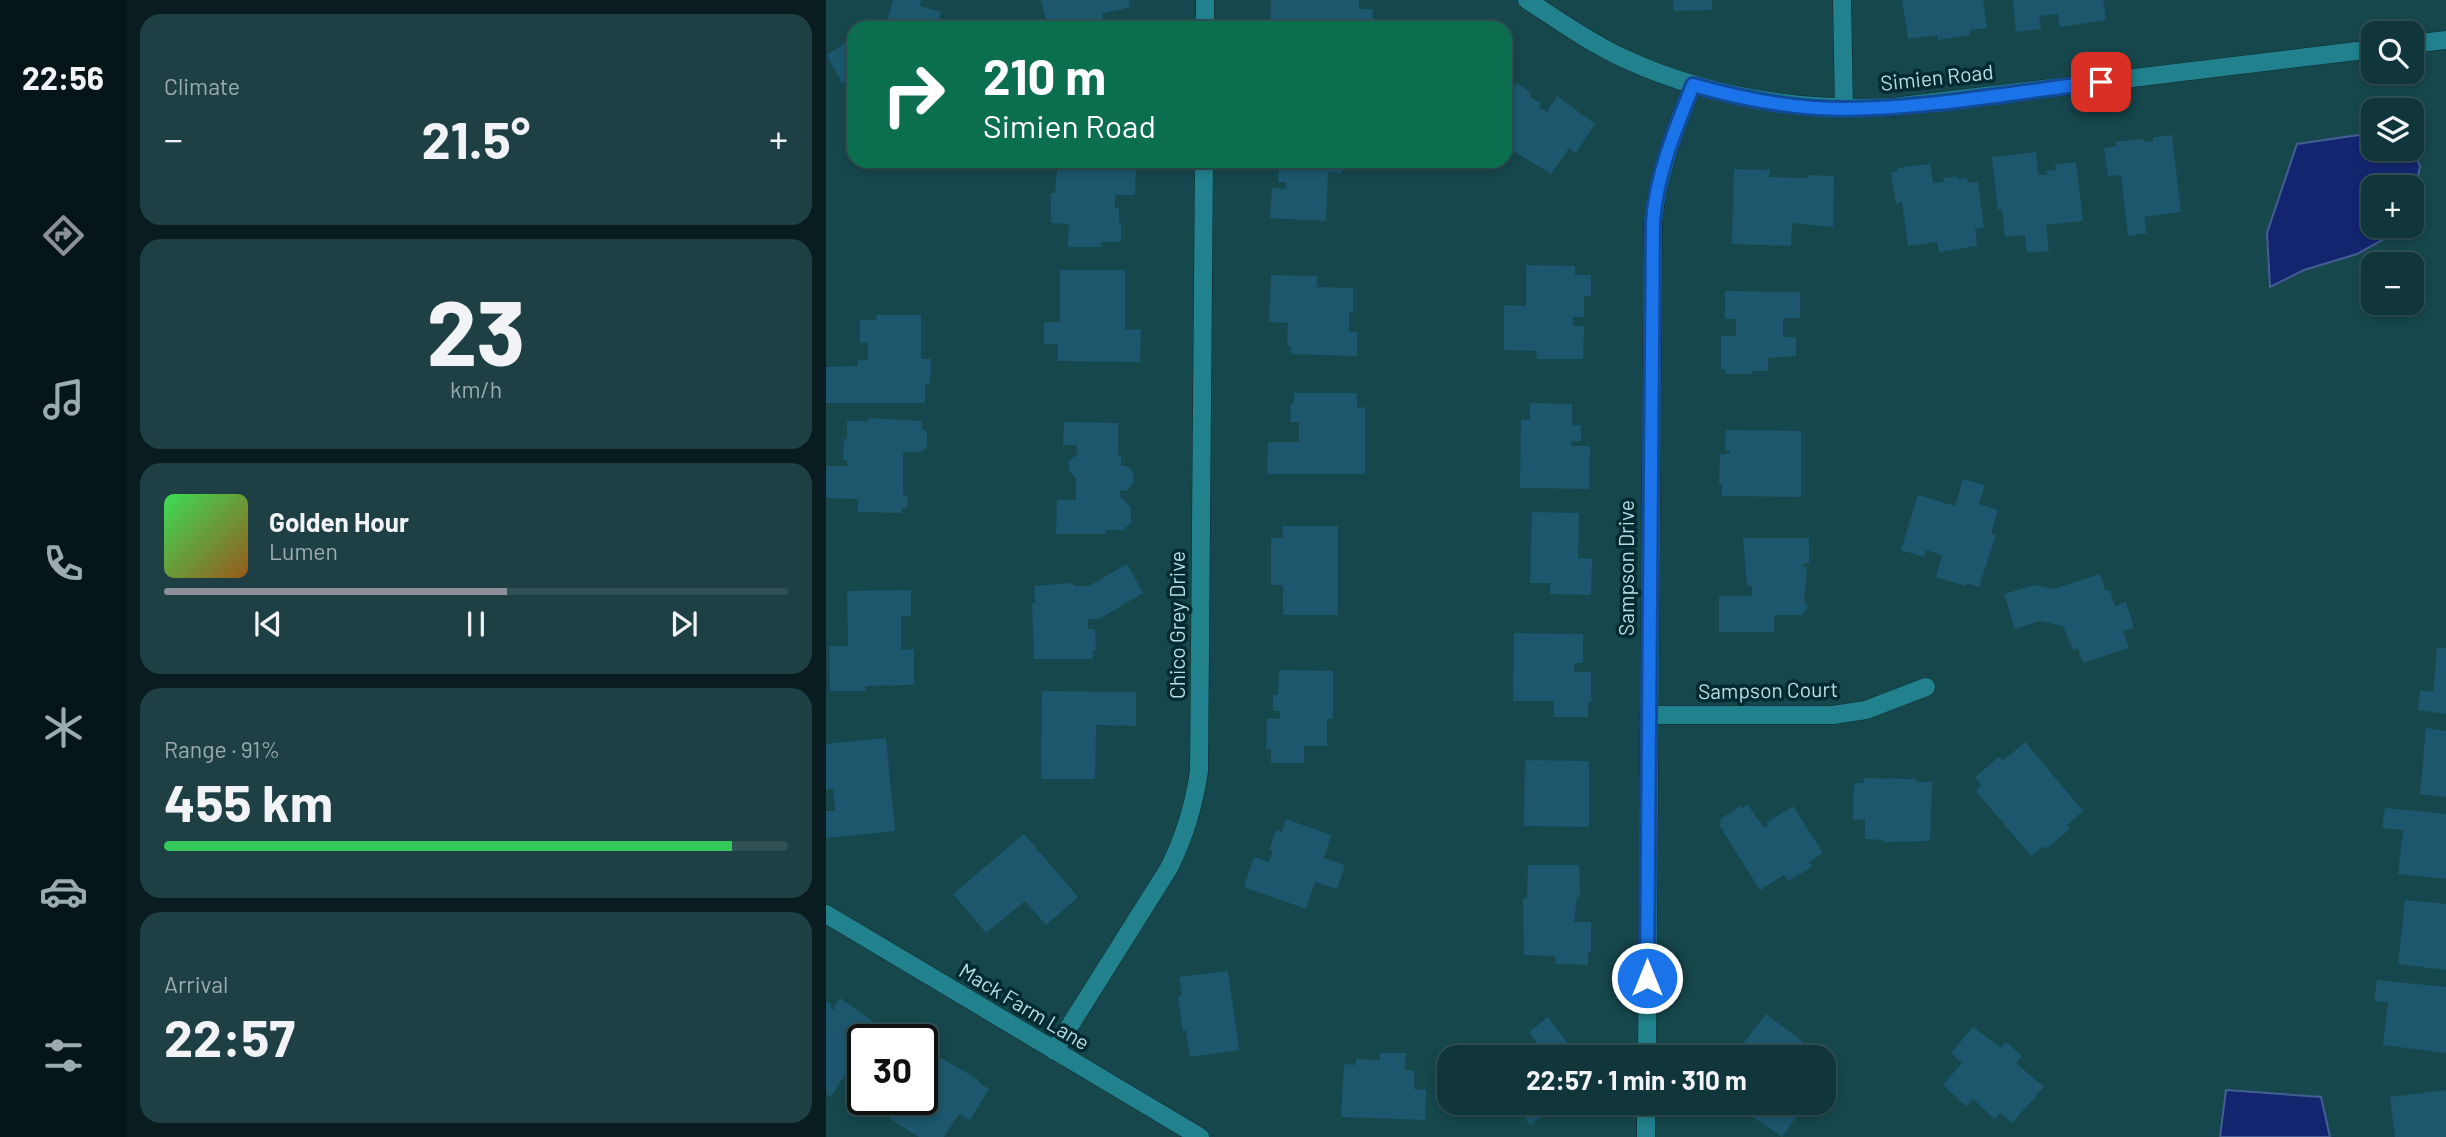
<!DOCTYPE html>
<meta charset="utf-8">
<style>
:root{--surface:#10353a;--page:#1e4045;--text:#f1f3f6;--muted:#9cabaf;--line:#305054;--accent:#8c9099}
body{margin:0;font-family:Barlow,sans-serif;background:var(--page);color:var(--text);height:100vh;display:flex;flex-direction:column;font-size:26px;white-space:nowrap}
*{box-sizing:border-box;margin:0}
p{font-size:23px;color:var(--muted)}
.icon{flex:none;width:38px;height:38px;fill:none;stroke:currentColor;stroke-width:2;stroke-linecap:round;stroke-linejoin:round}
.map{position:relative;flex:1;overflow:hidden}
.drawer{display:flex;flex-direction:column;gap:14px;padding:14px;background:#091d20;width:700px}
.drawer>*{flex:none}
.hud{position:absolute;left:21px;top:21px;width:665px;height:147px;border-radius:21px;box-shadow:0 4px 10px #0003,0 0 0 2px var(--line);background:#0b6e4f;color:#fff;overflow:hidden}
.controls{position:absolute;left:1535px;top:21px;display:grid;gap:14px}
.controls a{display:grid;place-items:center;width:63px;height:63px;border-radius:14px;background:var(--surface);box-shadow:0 4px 10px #0003,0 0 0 2px var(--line);font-size:35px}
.speed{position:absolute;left:21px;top:1024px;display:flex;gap:14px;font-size:35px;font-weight:700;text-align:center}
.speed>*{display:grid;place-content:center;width:91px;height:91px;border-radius:50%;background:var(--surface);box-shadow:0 4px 10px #0003,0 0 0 2px var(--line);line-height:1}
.speed .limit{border:4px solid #111;border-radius:10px;background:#fff;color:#111}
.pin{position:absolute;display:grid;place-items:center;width:60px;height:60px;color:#fff;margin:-30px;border-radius:14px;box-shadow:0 4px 10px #0006}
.me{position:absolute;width:77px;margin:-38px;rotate:0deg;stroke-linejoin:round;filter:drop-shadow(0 0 5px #0008)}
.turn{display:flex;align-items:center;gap:24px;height:147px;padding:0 21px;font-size:32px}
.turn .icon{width:91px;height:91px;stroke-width:2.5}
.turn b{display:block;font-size:49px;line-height:60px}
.big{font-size:52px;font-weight:700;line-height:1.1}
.drawer .widget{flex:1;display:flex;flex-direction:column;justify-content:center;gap:10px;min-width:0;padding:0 24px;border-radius:21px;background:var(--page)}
.drawer .dial{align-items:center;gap:0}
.dial b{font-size:91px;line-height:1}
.song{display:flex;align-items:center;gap:21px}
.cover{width:84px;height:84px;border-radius:10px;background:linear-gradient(135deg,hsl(130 70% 55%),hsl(30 70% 35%))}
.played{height:7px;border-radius:4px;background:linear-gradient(90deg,var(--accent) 55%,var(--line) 55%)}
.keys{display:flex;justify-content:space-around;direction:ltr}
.heat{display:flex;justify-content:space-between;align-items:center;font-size:38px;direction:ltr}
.charge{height:10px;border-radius:5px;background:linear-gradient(90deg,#34c759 91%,var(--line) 0)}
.trip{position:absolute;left:611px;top:1045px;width:399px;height:70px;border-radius:21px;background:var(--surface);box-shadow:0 4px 10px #0003,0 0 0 2px var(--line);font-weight:700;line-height:70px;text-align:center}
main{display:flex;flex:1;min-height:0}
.dock{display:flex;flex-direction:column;width:126px;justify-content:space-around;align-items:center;background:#061517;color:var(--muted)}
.dock .icon{width:49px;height:49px}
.dock .selected{color:var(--accent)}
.dock b{font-size:32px;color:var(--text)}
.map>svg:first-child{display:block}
.water{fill:#13256f;stroke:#445d92;stroke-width:2}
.building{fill:#1c576d}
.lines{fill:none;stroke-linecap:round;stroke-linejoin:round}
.minor-casing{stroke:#0e2a2e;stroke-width:19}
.minor{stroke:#21828e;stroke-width:18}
.route-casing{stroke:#114b97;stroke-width:18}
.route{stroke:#1a73e8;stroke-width:12}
.labels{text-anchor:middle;stroke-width:7;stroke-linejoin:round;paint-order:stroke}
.street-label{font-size:21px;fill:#b6dfe5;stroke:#032b31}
</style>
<main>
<nav class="dock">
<b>22:56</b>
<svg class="icon selected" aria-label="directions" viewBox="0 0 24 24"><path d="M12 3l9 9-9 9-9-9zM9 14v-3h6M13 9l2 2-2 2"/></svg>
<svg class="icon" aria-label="music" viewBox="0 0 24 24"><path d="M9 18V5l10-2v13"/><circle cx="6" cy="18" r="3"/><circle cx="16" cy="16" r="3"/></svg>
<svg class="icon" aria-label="phone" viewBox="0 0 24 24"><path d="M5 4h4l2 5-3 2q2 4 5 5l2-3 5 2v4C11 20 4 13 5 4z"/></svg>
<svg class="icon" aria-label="climate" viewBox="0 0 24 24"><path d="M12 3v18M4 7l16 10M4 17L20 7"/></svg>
<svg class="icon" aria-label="car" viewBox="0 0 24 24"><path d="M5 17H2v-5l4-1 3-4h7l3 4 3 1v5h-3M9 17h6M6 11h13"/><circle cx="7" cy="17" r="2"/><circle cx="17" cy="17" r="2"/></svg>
<svg class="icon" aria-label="filters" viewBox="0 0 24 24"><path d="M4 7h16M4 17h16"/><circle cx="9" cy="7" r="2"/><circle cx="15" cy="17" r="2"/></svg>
</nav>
<section class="drawer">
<div class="widget"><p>Climate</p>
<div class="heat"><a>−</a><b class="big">21.5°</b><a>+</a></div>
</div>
<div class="widget dial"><b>23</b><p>km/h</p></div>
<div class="widget">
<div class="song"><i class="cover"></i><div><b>Golden Hour</b><p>Lumen</p></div></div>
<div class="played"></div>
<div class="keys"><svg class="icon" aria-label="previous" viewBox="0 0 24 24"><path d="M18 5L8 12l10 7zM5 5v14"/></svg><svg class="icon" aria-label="pause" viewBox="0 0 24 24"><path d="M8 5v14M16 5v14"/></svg><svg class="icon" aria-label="next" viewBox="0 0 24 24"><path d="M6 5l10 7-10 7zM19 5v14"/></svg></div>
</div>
<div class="widget"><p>Range · 91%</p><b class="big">455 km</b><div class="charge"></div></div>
<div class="widget"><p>Arrival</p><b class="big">22:57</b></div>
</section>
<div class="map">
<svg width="1620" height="1137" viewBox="0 0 1620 1137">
<rect width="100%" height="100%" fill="#16474d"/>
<path class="water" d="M1547 133V149H1586V147L1594 166 1586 206V187H1547V226H1581L1531 254 1478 270 1444 287 1441 233 1471 144Z
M1400 1090 1495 1097 1504 1137H1394Z"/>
<path class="building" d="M67 0H95L94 6 115 12 111 28H60Z
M215 0H302L304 7 276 14 278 24 287 21 289 28H222Z
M445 0H533V9H547V28H444Z
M847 0H886V10L848 11Z
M1076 0H1157L1161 28 1144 30V35L1112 40 1111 35 1082 39Z
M1187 0H1277L1280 20 1234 27 1232 14 1213 16 1215 29 1190 32Z
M28 37V75L16 83 1 55Z
M679 79 690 86 691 83 705 93 703 96 715 104 713 107 721 112 731 96 769 124 750 153 743 148 725 174 679 146Z
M1346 135 1355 212 1318 217 1321 233 1302 236 1295 175 1282 176 1278 148 1291 146 1290 142 1318 139 1319 142 1327 141V137Z
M1210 152 1212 175H1221L1220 171 1230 170 1229 164 1250 162 1257 221 1220 225 1223 251 1201 253 1199 235 1179 237 1176 209 1172 210 1166 157Z
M232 161H310L309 195H289V208H293V222H295V242H275L276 247H242L243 224 225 223V193H229Z
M453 161H516V173L502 172 500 221 444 218 446 188 460 189V182H452Z
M1104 164 1107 183 1118 182 1117 178 1131 176V179L1141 178 1142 183 1152 182 1158 228 1149 229 1151 246 1113 252 1111 242 1082 246 1076 202 1070 204 1065 172 1072 171 1071 168Z
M908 169 944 170 943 177 982 178V175L1008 176 1007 227 966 223 965 246 906 244Z
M700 265 749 266V275H765V296H758V317H747V326H758L757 359H710L711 351 678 350V305L700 306Z
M234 270H299V330L315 329 314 362 232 361V344H218V322H234Z
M445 275 491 276V287L527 288V312H523V332H531V356L465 354V346H461L462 323 443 322Z
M899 291 974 292V318H957V337H970V356L942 358V371H926V374H900V370L895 369V336H910V319H899Z
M50 315H95V359H105L104 384 99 383V403H0V367L32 366V360H42V343H34V320H51Z
M468 393H531V408L539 407V474H441L442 442H473V422H464L465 403 468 404Z
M704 403 746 404V425H755V441H745L746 446H764L763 489 694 488 695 420H704Z
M42 418 96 421V429L101 432V447L95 452H77V494L82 497 81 508H76V513L32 512V499L0 498V466H21V460H17L18 439H21V421H42Z
M238 422 292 423V455H295V466H301L307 473V483L301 491H294L295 499H297L305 508V523L297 530H279V534H230L231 500H250V478L243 471V461L251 454V445H237Z
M900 430 975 431V497L896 496V484H893L894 454H904V451H899Z
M1137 479 1159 485 1153 504 1172 510 1165 533 1170 535 1153 587 1140 583 1139 586 1110 577 1116 555 1100 550 1098 557 1075 550 1092 495 1129 506Z
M706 512 753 513 752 558 766 559 765 595 724 594V583H704Z
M456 526H512V615H457V585H445V538H457Z
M917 538H983V563H978V567H981L978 601 981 603V610L978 612 977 615H948V632H893V596H926V586H921Z
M301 564 317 593 273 619H262V629H269L270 650H267V659H208L206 603H209L208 586 247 583 248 586H263Z
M1274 574 1279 591 1284 590 1289 606 1300 602 1308 628 1297 631 1303 648 1257 663 1252 648 1247 650 1237 626 1214 621 1189 629 1178 594 1209 585 1228 589Z
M85 590V616H75V650L88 649V685L39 686 40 691H4L3 646H22L21 591Z
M688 633 757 634V663H748V672H765V702H762V717H728V701H687Z
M1611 647 1620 648V714L1592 710 1594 690 1607 692Z
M453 670 507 671V719H501V746H478V763H445V749H440L441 718 454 719V711H447V695H452Z
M216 691 310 692V726L270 725 269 779H215Z
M1600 728 1620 731V797L1594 794Z
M60 738 69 831 0 838V811H9L7 789 0 790V744Z
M1199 742 1257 811 1241 825 1244 829 1220 849 1217 846 1205 856 1150 791 1155 786 1149 777 1173 757 1177 761Z
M699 760 763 761V827L698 826Z
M1038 778 1090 779V782H1106L1104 841 1057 842 1058 840 1039 839V820L1027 819 1028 783H1038Z
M922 805 938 828 942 825 940 823 967 806 997 853 983 862 986 867 962 881 958 875 934 890 892 823 895 822 894 819 915 806 917 808Z
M1559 808 1620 814V879L1572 874 1577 830 1556 828Z
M460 819 505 835 498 858 519 865 511 889 489 882 480 909 418 887 428 857 443 862 447 851 443 850 450 830 456 832Z
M198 834 252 897 220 925 199 901 160 933 127 894Z
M702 865H753L754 897H751L748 922H765V952H762V965L730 964 729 956 698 955 697 898H701Z
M1579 900 1620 904V970L1572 964Z
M402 971 413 1050 364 1057 360 1030 357 1031 352 996 356 995 353 977Z
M1551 980 1620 987V1053L1557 1045 1562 1002 1548 1001Z
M14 998 50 1024 40 1040H37V1045L5 1097 0 1094V1001L6 1005 4 1008 7 1010Z
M940 1014 997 1057H907Z
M722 1017 752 1057H693L711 1043 703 1032Z
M1147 1027 1175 1048 1180 1042 1196 1056 1190 1063 1218 1087 1186 1123 1174 1113 1169 1119 1147 1099 1140 1106 1117 1085 1136 1063 1125 1053Z
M105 1052 153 1080 152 1082 163 1089 144 1120 133 1114 118 1137H93L64 1119 77 1099H96V1067Z
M554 1053H580L579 1070 588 1071V1089L600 1090 599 1120 515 1117 518 1064 530 1065V1059L554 1060Z
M998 1058 1009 1066 998 1081Z
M1620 1090V1137H1569L1564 1097Z
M687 1102H734L704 1125Z
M938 1102H981L956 1137 927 1117Z"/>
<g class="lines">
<defs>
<path id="minor" d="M701 0C732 20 763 42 797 58 883 98 973 111 1067 107L1547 49
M1016 0 1018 109
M379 28V0
M1586 44 1620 40
M823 715H1007L1040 710 1100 687
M0 914 374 1137
M228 1051 343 868C359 836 368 806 373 771L378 161
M821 1057 827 221C832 173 849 130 867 85
M820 1137V1102"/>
</defs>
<use href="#minor" class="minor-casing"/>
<use href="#minor" class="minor"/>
</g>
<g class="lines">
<defs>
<path id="route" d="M821 978 827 221C831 173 849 130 867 85 916 99 968 109 1019 109 1105 108 1190 92 1275 82"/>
</defs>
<use href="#route" class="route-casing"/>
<use href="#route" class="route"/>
</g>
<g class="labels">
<g class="street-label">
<text transform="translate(1111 78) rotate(-6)" y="7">Simien Road</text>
<text transform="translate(801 568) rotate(-90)" y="7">Sampson Drive</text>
<text transform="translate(352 625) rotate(-90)" y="7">Chico Grey Drive</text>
<text transform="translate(942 691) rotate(-1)" y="7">Sampson Court</text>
<text transform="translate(198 1007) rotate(31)" y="7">Mack Farm Lane</text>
</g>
</g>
</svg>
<div class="controls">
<a><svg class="icon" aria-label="search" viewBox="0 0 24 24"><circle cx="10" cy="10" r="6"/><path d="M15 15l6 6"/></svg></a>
<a><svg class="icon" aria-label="layers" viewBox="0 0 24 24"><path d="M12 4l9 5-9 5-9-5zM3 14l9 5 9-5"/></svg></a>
<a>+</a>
<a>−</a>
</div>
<div class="speed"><div class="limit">30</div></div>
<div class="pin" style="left:1275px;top:82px;background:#d93025"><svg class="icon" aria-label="arrive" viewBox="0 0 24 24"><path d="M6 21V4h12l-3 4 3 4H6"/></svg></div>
<svg class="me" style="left:821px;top:978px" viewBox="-20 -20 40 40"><circle r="17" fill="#1a73e8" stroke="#fff" stroke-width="3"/><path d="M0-11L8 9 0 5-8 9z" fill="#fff"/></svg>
<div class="trip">22:57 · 1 min · 310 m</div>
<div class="hud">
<div class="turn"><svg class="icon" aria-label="right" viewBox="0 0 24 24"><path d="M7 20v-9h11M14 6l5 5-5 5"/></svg><div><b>210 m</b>Simien Road</div></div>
</div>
</div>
</main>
